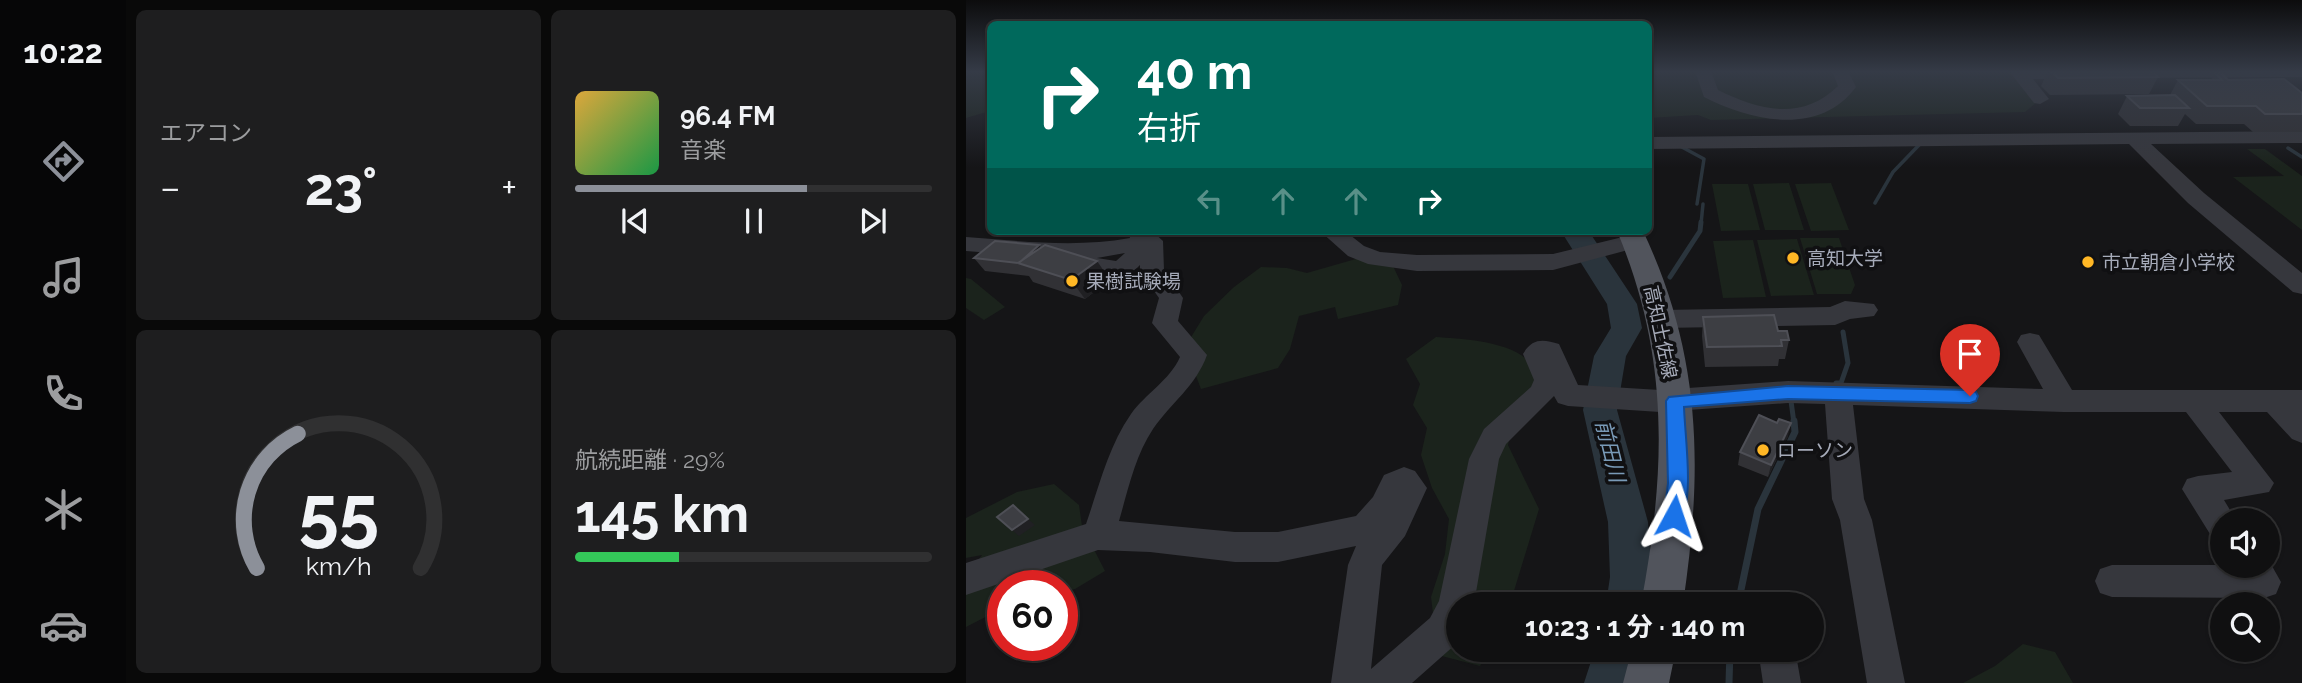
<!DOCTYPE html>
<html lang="ja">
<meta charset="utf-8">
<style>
:root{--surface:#101011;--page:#1e1e1f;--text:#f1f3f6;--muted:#9c9d9f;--line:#303031;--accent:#8c9099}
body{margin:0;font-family:Raleway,"Noto Sans JP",sans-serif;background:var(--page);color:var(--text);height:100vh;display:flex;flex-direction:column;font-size:26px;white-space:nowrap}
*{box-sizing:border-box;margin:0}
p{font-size:23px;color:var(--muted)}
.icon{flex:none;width:38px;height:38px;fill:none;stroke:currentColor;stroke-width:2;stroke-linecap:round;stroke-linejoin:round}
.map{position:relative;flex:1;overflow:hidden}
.drawer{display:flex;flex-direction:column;gap:10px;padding:10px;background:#090909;width:840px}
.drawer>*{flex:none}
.hud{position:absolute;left:21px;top:21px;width:665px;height:214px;border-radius:10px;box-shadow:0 2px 5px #0004,0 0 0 2px var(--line);background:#00695c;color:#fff;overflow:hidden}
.tools{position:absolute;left:1244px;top:508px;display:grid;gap:14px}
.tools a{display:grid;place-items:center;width:70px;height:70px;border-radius:50%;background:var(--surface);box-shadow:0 2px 5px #0004,0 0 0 2px var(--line);font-size:35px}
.speed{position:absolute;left:21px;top:570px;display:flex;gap:14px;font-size:35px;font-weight:700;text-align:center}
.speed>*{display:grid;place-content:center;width:91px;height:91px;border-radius:50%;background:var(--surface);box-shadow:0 2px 5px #0004,0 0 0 2px var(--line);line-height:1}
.speed .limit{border:10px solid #d22;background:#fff;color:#111}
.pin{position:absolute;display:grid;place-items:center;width:60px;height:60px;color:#fff;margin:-72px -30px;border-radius:50% 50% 50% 0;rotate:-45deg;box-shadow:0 0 7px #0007}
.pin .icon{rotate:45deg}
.me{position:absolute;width:77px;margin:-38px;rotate:5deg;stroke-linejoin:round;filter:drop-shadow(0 0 5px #0008)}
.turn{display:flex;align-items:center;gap:24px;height:147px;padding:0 35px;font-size:32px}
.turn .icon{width:91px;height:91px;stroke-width:2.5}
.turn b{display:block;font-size:49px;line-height:60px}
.lanes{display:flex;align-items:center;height:66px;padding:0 35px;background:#0003;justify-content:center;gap:35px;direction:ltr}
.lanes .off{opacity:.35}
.big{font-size:52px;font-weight:700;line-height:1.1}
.drawer .card{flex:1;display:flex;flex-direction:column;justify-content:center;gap:10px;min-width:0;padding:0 24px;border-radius:10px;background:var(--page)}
.drawer .dial{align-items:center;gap:0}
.dial svg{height:182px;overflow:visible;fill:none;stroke:var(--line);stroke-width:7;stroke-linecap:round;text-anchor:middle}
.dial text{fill:var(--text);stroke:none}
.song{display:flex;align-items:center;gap:21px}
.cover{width:84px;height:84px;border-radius:10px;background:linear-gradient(135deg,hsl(40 70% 55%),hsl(140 70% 35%))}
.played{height:7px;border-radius:4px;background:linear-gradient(90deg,var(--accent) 65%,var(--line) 65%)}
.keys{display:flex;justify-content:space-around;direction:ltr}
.heat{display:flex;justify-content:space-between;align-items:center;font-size:38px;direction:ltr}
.charge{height:10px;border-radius:5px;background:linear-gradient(90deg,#34c759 29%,var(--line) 0)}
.drawer .tiles{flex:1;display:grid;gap:10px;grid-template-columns:repeat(2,1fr)}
.trip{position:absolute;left:480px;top:592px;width:378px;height:70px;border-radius:35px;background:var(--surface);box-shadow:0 2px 5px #0004,0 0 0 2px var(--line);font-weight:700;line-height:70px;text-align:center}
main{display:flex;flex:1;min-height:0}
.tabs{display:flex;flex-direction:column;width:126px;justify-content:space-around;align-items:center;background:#060607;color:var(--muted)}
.tabs .icon{width:49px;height:49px}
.tabs .current{color:var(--accent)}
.tabs b{font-size:32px;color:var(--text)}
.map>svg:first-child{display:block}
.green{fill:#1b231c}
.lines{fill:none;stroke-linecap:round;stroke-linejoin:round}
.stream-far2{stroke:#2a343c;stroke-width:3.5}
.stream-far1{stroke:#2a343c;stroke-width:5}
.stream{stroke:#2a343c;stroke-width:7}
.river{fill:#2a343c;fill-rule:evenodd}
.minor{fill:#36373d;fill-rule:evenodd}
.major{fill:#51545c;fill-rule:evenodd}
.wall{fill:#313135}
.shaded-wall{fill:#202023}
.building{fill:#3d3e43;stroke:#4e4f56;stroke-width:2}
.route{fill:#1a73e8;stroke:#114b97;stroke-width:2}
.poi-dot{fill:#ffb725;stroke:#101012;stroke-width:2.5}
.labels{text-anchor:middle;stroke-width:7;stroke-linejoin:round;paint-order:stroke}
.poi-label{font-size:19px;fill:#a6abb9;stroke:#101012;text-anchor:start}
.street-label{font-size:19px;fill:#a6abb9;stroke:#101012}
.water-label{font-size:21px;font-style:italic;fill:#799ab7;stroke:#101012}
</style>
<main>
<nav class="tabs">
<b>10:22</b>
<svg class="icon current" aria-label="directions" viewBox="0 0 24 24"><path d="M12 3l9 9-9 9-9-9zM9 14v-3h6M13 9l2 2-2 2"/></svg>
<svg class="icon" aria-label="music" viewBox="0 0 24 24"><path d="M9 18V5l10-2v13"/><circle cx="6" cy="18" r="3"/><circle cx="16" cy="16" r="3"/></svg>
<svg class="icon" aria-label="phone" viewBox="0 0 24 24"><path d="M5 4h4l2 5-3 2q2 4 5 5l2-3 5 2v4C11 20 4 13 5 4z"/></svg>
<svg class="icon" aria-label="climate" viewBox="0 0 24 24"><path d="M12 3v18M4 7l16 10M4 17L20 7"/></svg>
<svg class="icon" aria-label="car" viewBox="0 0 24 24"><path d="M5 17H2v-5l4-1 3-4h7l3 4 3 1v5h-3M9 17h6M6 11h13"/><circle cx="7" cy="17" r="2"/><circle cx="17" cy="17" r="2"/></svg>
</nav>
<section class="drawer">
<div class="tiles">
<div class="card"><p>エアコン</p>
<div class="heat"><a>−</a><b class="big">23°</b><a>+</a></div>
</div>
<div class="card">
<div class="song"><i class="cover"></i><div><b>96.4 FM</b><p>音楽</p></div></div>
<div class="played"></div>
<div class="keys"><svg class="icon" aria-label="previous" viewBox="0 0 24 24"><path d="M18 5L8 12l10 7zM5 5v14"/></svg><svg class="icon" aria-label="pause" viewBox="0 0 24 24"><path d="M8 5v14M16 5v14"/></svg><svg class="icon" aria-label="next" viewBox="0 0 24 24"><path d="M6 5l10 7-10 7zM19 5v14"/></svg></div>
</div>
<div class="card dial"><svg viewBox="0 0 100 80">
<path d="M14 69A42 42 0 1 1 86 69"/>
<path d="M14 69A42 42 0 0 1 32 10" stroke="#8c9099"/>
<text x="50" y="56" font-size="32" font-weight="700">55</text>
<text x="50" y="72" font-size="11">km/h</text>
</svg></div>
<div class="card"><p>航続距離 · 29%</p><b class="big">145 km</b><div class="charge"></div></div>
</div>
</section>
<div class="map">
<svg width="1336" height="683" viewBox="0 0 1336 683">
<rect width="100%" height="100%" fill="#151517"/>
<path class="green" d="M0 71H24V111L0 118Z
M683 71H1045L1071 102 1059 112 745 120 732 115 683 118Z
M1281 149H1299L1336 176V230L1267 177 1318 176Z
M823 183 838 230H799L787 184Z
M865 183 883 230 845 231 829 184Z
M746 184H782L794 230 755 231Z
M834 238H873L889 285 885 294H851Z
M831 239 848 295 805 296 791 240Z
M787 240 800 297 757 298 747 241Z
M397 257 427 266 436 285 432 305 372 319 369 307 333 316 324 349 312 368 235 389 219 347 238 316 268 287 295 267 321 268 341 273Z
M0 278 5 279 39 307 18 320 0 308Z
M470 337C496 339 559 341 569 372 572 380 571 391 572 399L547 423 542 445 573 509 544 604H492V649H523L514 666 472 655 465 597 479 554 483 519 466 488 455 455 461 428 447 405 454 384 440 359Z
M88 484 113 505 116 526 139 571 109 589 96 592V586H37V608L0 627V576L16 555 0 558V518L51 492Z
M1057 644 1089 652 1107 683H997L1029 666Z"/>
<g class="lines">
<path class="stream-far2" d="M714 146 738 159 731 204
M1322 148 1336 157
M909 203 927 172 954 144
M735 224 737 204"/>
<path class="stream-far1" d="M704 277 734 231 735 222
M870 383H875L882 363 877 332
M825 401 828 423"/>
<path class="stream" d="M772 604 792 509 829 432 828 421
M763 683 764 649"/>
<path class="river" d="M600 231H626V236L671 304 676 328 660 356 651 410 682 522 686 577 682 604H640L644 577 642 522 617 410 628 356 645 328 641 304 598 236Z
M629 649H673L664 683H618Z"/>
<path class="minor" d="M729 71H745L752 90C793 110 835 122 872 86L866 71H882L890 87C853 137 785 121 738 97Z
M1043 71H1120L1122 74 1114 79H1067L1083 99 1074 104 1068 103Z
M1145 71H1336V77L1152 78 1146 77Z
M1336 131V143L1185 144 1238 193 1336 273V294L1327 292 1222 203 1163 144 682 149V137Z
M162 231H186L197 241 198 270 217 298 212 321 241 355C230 386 205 403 187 429 169 456 162 490 153 521L269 532H312L390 516 407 497 418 475 438 467 449 471 461 488 439 536 416 565 405 669 464 618 473 601 503 459 518 429 565 387 568 380 557 354C566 338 577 339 593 344L612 385 694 390 822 381 1077 389 1051 342 1055 335 1064 333 1073 335 1106 390H1336V443L1326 439 1301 412H1253L1308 483 1303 492 1258 500 1270 520H1256V539L1244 534 1216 489 1221 479 1232 476 1266 472 1220 412H1098L887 405 898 499 906 520 939 683H901L874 520 866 499 859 404 822 403 694 412 602 406 592 403 588 396 540 444 533 459 508 604H492L490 644 446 683H365L382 565 390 546 312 562H269L184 552 132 550 0 595V563L120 524C133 487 142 447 165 414 179 394 204 380 214 357L186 323 193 298 174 271V265C149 291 119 265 93 259 64 252 30 254 0 251V237C56 241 109 248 164 238ZM159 253 150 261 131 258Z
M354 231H379L398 246 414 252 451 255 587 254 669 234 677 236 680 241 677 246 587 270 451 271 402 264 382 256Z
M879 301 908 304 912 310 908 316 884 319 869 325 696 328 687 325 683 319 687 313 696 310 864 307Z
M1302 559 1315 582 1310 594 1298 598 1146 597 1134 593 1129 581 1134 569 1146 565H1302Z
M792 649H829L835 683H797Z"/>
<path class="major" d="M651 231H677C736 356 737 469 717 604H675C700 471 704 357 651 231Z
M666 649H710L703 683H657Z"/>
</g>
<path class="wall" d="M1082 71H1186L1192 77 1183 94 1084 95 1075 86Z
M1249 73 1262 80 1336 93V132H1287L1278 124H1230L1219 114 1212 126H1164L1152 114 1161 96 1204 95 1212 80H1245Z
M75 248 144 280 119 299 67 282 63 276 19 271 8 258Z
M737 317 812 331 823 340 819 359H813L812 366 739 367 736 336Z
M822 436 802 477 772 465 774 452Z"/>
<path class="shaded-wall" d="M73 245 83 258 53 263Z
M131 261 144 280 119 299 105 280Z
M825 423 822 436 802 477 805 465Z
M62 519 69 525 53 536 46 530Z"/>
<path class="building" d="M1085 71H1186L1192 77 1092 78Z
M1249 73H1255L1262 80 1318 79 1336 93V114H1299L1290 106H1241L1212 80H1256Z
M1209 95 1223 108H1174L1161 96Z
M29 241 73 245 53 263 8 258Z
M79 245 131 261 105 280 52 263Z
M808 315 812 331H821L823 340H815L816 346 741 347 737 317Z
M793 415 811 423 813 419 825 423 805 465 774 452Z
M47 505 62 519 46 530 31 517Z"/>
<linearGradient id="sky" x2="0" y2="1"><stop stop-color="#0c0c0d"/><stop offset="0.43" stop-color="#353b47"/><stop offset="1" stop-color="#353b47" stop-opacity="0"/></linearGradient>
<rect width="1336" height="167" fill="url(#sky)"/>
<path class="route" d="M822 386 1004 390 1010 392 1012 396 1010 401 1004 403 822 399 718 407C719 438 728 494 715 522L708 525 701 522 698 516 702 483 700 401 703 397Z"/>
<g class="poi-dot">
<circle cx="827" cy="258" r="7"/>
<circle cx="1122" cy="262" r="7"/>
<circle cx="106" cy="281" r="7"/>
<circle cx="797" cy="450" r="7"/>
</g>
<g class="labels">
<g class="poi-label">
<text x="841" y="265">高知大学</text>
<text x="1136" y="269">市立朝倉小学校</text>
<text x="120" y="288">果樹試験場</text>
<text x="811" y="457">ローソン</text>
</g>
<g class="street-label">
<text transform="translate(695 332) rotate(78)" y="7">高知土佐線</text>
</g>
<g class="water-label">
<text transform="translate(644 451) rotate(76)" y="7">前田川</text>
</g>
</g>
</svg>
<div class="tools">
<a><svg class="icon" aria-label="sound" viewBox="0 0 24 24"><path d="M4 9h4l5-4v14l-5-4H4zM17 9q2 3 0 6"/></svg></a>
<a><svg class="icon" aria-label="search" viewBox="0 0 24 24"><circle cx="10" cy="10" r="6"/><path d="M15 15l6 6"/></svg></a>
</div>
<div class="speed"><div class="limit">60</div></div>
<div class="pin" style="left:1004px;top:396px;background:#d93025"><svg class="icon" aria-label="arrive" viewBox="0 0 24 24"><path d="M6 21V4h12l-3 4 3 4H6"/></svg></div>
<svg class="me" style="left:708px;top:516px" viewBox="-20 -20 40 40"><path d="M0-17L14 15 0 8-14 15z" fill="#1a73e8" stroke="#fff" stroke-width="4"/></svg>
<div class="trip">10:23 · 1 分 · 140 m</div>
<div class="hud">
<div class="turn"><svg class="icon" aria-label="right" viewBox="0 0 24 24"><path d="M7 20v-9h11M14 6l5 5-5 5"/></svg><div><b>40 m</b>右折</div></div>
<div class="lanes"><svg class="icon off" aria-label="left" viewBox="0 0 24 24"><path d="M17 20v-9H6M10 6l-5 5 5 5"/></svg><svg class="icon off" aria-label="ahead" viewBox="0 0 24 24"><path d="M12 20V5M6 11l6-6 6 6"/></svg><svg class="icon off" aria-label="ahead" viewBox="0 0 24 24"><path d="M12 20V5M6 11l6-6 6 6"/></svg><svg class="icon" aria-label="right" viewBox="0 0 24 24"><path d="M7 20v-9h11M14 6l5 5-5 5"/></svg></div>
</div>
</div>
</main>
